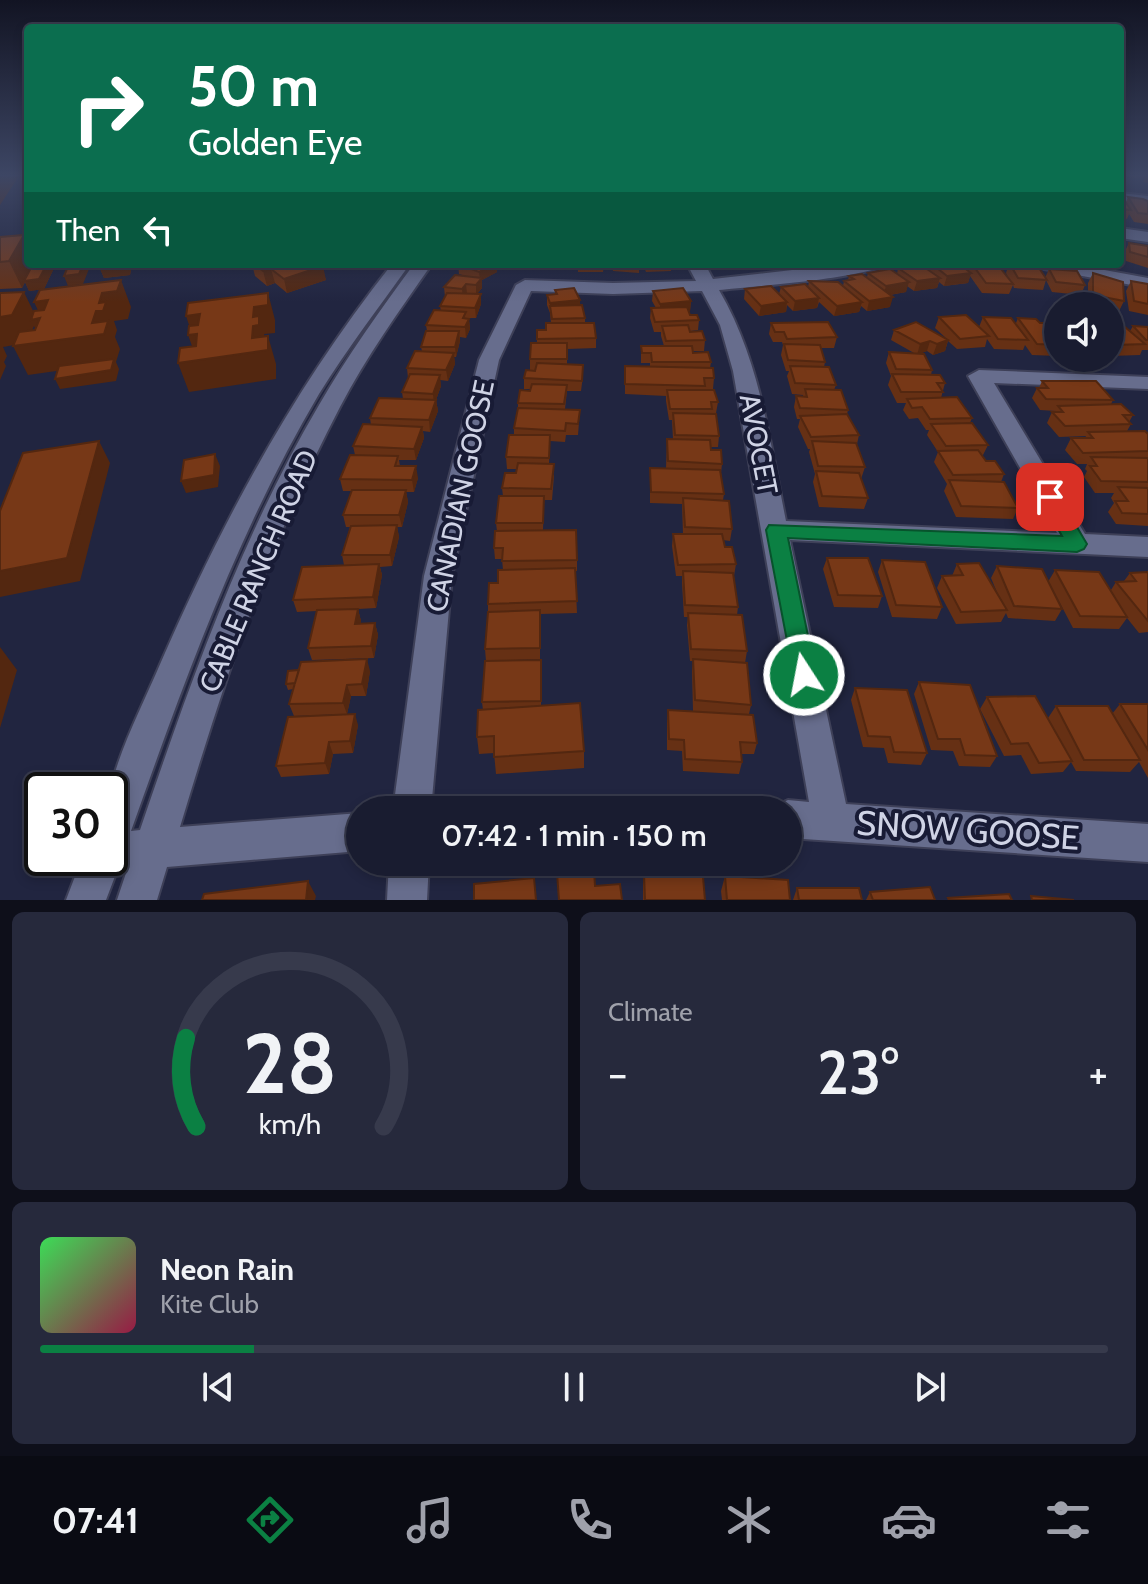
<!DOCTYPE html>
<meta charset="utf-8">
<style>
:root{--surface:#191c30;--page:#26293c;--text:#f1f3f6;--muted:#9fa1ab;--line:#373a4c;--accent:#0b8043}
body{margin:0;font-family:Cabin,sans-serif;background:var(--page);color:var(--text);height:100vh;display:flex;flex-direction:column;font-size:30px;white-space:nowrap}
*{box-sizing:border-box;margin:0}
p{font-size:26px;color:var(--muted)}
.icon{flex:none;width:44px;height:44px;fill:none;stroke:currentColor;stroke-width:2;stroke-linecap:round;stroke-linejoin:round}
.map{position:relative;height:900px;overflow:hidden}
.details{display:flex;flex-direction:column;gap:12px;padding:12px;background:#0e0f1a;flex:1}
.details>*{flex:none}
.hud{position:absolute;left:24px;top:24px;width:1100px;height:244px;border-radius:8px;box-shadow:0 4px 12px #0003,0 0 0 2px var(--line);background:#0b6e4f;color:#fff;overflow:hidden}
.tools{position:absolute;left:1044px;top:292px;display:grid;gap:16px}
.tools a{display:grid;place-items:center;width:80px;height:80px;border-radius:50%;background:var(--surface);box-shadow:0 4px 12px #0003,0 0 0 2px var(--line);font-size:40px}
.speed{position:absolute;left:24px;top:772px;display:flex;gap:16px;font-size:40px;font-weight:700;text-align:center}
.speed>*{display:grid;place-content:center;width:104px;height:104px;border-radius:50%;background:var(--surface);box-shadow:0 4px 12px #0003,0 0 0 2px var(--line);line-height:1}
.speed .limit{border:4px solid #111;border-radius:12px;background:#fff;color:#111}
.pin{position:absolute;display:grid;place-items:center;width:68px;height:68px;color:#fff;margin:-34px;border-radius:16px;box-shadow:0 4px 12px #0006}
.me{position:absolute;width:88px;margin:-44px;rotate:349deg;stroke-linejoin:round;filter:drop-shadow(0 0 6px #0008)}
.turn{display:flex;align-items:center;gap:28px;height:168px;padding:0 32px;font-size:36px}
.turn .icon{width:104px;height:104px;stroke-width:2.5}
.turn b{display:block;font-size:56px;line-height:68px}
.then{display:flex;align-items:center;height:76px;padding:0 32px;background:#0003;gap:16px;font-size:30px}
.big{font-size:60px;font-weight:600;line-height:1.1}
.details .card{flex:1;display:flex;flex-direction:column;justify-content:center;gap:12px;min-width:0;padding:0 28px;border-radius:12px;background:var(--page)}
.details .dial{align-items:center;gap:0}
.dial svg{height:208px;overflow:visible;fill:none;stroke:var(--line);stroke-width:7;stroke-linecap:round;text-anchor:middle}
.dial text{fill:var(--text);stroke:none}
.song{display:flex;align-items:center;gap:24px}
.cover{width:96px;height:96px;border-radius:12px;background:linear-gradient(135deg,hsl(130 70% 55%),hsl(340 70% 35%))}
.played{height:8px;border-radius:4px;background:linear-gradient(90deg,var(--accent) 20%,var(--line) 20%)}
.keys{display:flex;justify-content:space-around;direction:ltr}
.heat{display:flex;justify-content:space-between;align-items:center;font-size:44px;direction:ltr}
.details .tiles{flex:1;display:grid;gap:12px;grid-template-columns:1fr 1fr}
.card:last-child{grid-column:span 2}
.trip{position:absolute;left:346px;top:796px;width:456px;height:80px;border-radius:40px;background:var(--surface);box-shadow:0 4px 12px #0003,0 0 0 2px var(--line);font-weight:600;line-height:80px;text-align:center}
.dock{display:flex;height:128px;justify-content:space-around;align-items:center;background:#0a0b13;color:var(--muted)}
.dock .icon{width:56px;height:56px}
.dock .selected{color:var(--accent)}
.dock b{font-size:36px;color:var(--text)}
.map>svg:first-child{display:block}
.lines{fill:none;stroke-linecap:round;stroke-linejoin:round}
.minor-casing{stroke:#3e4058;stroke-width:4}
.minor{fill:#676d8d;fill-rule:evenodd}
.wall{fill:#663014}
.shaded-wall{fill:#532710}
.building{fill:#773817;stroke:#532710;stroke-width:2}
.route{fill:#0b8043;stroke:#07532c;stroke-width:2}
.labels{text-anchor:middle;stroke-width:8;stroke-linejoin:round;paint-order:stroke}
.street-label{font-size:28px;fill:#cfd3e5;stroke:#181b35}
.near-street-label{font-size:34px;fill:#cfd3e5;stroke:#181b35}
</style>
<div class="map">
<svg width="1148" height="900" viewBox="0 0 1148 900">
<rect width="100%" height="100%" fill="#212540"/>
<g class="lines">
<defs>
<path id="minor" d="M1120 193 1148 196V204L1120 201Z
M1120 228 1148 232V242L1120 238Z
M392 264H410C379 307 347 349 319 394 238 531 184 682 131 831L140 830C189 686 241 537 319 405 348 355 380 310 414 264H432C399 311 366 357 340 407 270 540 223 684 180 827L360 813V851L167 867 157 900H117L127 870 117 871 106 900H66L82 858H110C110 836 106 805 111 786 122 744 144 702 161 662 224 518 294 388 392 264Z
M687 264H705L713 279 844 264H885C870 278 747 287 719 290 760 360 770 442 786 521L1057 533 968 376 979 370 1148 377V389L994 383 1085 534 1148 537V557L790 540 846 804 1148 824V862L788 838V810H773L775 806 788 800 809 802 733 371 720 325 702 291 613 294 531 291 499 360 452 576 431 810H393L424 576 479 360 516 285 525 280 613 283 696 281Z
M1035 264H1072L1148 278V288L1044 269Z
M389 862H429L427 900H387Z"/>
</defs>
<use href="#minor" class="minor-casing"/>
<use href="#minor" class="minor"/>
</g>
<path class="wall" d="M1129 176H1148V183L1143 182 1145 177 1134 178Z
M1128 197 1148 201V224L1134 222 1129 214 1127 219 1120 218V199L1126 202Z
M24 235 28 244V264H56L44 289 29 291 25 282 22 288 0 289V237Z
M1129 243 1148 246V268L1126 261 1124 253Z
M98 264H185L168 266 167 269 131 270 130 275 104 278Z
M252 264H320L326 280 287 293 275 283 267 286 255 276Z
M458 264 497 272 482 280V288L477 294H481V304L476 318H466L469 319 470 329 466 338 460 337V341L456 357H454L455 364 448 381 440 380 441 386 436 400 438 411 430 432 423 431 424 438 416 460H399L400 466 418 478 414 492H406L408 502 402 527H397L399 537 392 566 380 567 382 575 376 608 358 609 361 621 360 624 375 623 378 635 374 658 312 660 308 648 317 611 297 612 293 600 344 565 342 555 350 527H346L343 515 352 491H343L340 479 355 455 353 446 371 425 370 418 403 399 402 392 408 378 407 368 422 351 421 347 427 331 426 325 441 311 440 306 445 297 444 287 466 276 459 274Z
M543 264H569L568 268 543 267Z
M578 264H604L603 272H578Z
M611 264H639V273L613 271Z
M643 264H672L671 271 646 272Z
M931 264H949L966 270 968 264H997L1009 279 1006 273 1009 264 1045 278 1049 269 1085 285 1081 295 1052 292 1046 280 1043 290 1014 288 1013 285 1009 294 982 293 970 276 968 283 944 286 939 282 937 288 914 291 907 286 906 292 890 295V307L867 311 861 306 859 312 834 316 819 302 817 308 793 311 787 305 786 312 759 316 744 299 745 289 779 294 781 287H808L809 281 843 286 844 281 848 280 849 276 867 277 868 273 897 274 898 268 929 270Z
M1093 273 1124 301 1119 311 1110 310V306L1088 305V283Z
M1131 281 1148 284V315L1129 311 1126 291Z
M555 290 580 305 585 318V323L596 338V348L567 349V365L583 376 581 391H567L565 409 580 410 578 435H566L565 442 550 441 549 464 554 476 552 500H544L543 530 577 560V571H575L577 613 540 614V659L486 661 485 649 488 612V604L503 570 502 559H495L494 548 497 531 496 523 503 496 502 488 516 473 517 469H507L506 457 514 435V428L518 408V403L530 391 531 389H524V378L535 371 530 370V359L537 343V339L551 323 550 313 547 305V295H555Z
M653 291 691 301 690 311H689L690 315 699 320 698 330 690 331 705 340 704 351H693V353L711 362 710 368 714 378 713 389 705 390 718 402 716 413 712 414 719 436 718 447H711V450L722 464 721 473 724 494 723 500 732 529 730 541 723 540 725 547 736 564 734 576 738 607 737 615 747 651 745 663 751 705 749 714 757 743 754 754H741L742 762 739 774 683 771 682 751 667 750V722L668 710 693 711 692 671 693 661H690L687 625 688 617H684L682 583V576H676L672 546 673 534H683L682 504 650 503V468H666L667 439H673L672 420H669L666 401V396L625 394V366H650V363H641V346H664L661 336V332H654L650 318 651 308H656L652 301Z
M939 317 979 327 983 317 1016 323 1018 318 1040 323 1056 330 1058 326V356L1032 355 1025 345 1023 350 994 349 987 339 985 347 957 349 948 341 945 351 933 355 927 351 921 353 932 370 931 375 945 383 941 398 972 418 970 423 988 445 982 457 986 461 1004 474 1001 482 1018 508 1013 519 956 517 944 491 947 484 934 462 938 452 927 435 929 430H926L918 418 909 419 903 410 906 403H897L888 385 891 376 886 363 889 352 914 353 891 340 894 330 947 339 935 328Z
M771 323 837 337 834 348H821L825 362 824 367 836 385 834 390 848 410 847 414 859 435 857 444 865 467 861 479 868 498 864 509 819 507 813 482 815 474 809 452 810 449H808L798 427 800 419H797L794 407 796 396 803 397V395L792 394 787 376 789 371H786L781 355 783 345 782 342H773L769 334Z
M1133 326 1148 327V350H1142L1140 355 1110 356V327L1130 331Z
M1042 381 1113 400 1111 404 1133 415 1129 422 1131 424 1127 431 1148 434V526L1116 524 1108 512 1114 503 1111 498 1114 493H1095L1084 477 1087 471 1085 469 1087 464H1077L1065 450 1071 438H1085L1086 436 1059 437 1047 423 1052 412 1056 411 1040 410 1032 398 1037 388H1039Z
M827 558 882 596 878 608 834 607 823 569Z
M882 560 942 607 937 619 892 617 878 572Z
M957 564 999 597 991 578 997 566 1048 582 1055 570 1111 590 1116 582 1124 581 1130 573 1148 572V632L1139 633 1127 618 1119 629 1073 628 1050 584 1062 609 1055 621 1008 618 1006 613 1001 622 956 624 937 588 942 576H952Z
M541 660V706L584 751V768L496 774 494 753 479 754 477 737 483 710 482 702Z
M370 671 366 696H351L347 714 358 725 353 753 333 754 329 774 281 777 276 766 345 714 294 716 289 704 293 689 288 690 286 684Z
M919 682 997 756 990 767 959 766 953 751 931 750 914 694Z
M855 688 927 753 921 765 888 763 884 748 863 747 851 700Z
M987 697 1056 733 1048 718 1056 706 1112 714 1120 704H1148V778L1139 762 1130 772 1076 771 1071 762 1063 772 1031 774 1021 755 1004 756 980 709Z
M644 874 705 900H643V885Z
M725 876 790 900H722L721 891Z
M797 888 862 900H793Z
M870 892 935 900H866Z"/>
<path class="shaded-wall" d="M1 176H19L0 205V178Z
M24 235 28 244V264H56L44 289 29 291 25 282 22 288 9 261Z
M83 264H91L83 284 68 286 64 276Z
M98 264H129L131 270 130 275 104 278Z
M165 264H185L168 266 167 269Z
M187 264H212L211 265 188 268Z
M493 264H497V272L482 280V288L476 295V285L480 280 479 272Z
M516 264H532V266L516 268Z
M323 266 326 280 287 293 284 279Z
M271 269 275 283 267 286 263 271Z
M971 273 968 283 944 286 947 276Z
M940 278 937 288 914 291 917 281Z
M121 280 131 307 128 319 114 321 117 330 115 337 120 349 116 362 119 369 116 381 60 389 55 379 113 363 28 375 13 346 42 342 34 326 26 343 3 347 7 356 4 362 6 366 0 380V317L24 292 37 319 92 323 102 293Z
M909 282 906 292 883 296 886 286Z
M466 284 467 294 463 299 462 289Z
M268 293 275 320V333L264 334 267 345 268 336 276 364V379L189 392 178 363 197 360 188 335 192 334 186 316 200 314 252 338 254 307Z
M481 294V304L476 318 475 308Z
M893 297 890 307 867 311 869 301Z
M819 298 817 308 793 311 795 301Z
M48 300 47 329 34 302Z
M580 300V310L550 306V313V303Z
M691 301 690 311 660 314V304Z
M787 302 786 312 759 316 761 306Z
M862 302 859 312 834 316 837 306Z
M469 319 470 329 466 338 465 327Z
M459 331 460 341 456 357 455 347Z
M948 340 945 351 933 355 937 344Z
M930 341 927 351 917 355 920 344Z
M454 353 455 364 448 381 446 370Z
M440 375 441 386 436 400 438 411 430 432 429 420 434 405 433 394Z
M422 427 424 438 416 460 414 449Z
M99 441 110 463 80 581 0 597V571Z
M215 454 220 466 218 487 186 493 181 481Z
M416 466 418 478 414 492 412 480Z
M406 490 408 502 402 527 399 515Z
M397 525 399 537 392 566 390 555Z
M379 564 382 575 376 608 373 597Z
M358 609 361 621 358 636 355 624Z
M375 623 378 635 374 658 371 646Z
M0 647 17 670 0 728Z
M367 659 370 671 366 696 362 684Z
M347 685 351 696 347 714 343 703Z
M355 714 358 725 353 753 350 741Z
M329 742 333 754 329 774 325 763Z
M308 881 316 896 315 900H306Z"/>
<path class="building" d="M1128 197 1143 199 1148 201V214L1138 213Z
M1120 199 1124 200 1131 210 1120 209Z
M24 235 9 261 0 262V237Z
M1120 241 1123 242 1124 255 1120 254Z
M1129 243 1148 246V257L1130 252Z
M33 264H47L39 279 24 281Z
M69 264H83L79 274 64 276Z
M254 264H320L323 266 284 279 271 269 263 271Z
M458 264H493L479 272Z
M932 264H949L951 265 959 264 971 273 947 276Z
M972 264H997L1013 284 986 283Z
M1010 264 1037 265 1047 280 1018 278Z
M921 265 940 278 917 281 898 268Z
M890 269 909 282 886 286 868 273Z
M1049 269 1077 271 1085 285 1056 282Z
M1093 273 1123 282 1124 301 1093 295Z
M862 274 893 297 869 301 844 281 854 279 849 276Z
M455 275 482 278 476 285 466 284 462 289 444 287Z
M121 280 117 291 102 293 99 303 106 302 103 311H96L92 323 108 321 104 334 13 346 19 332 35 330 40 318 31 320 34 311 44 310 48 300 34 302 40 290Z
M809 281 838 282 862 302 837 306Z
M1131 281 1148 284V304L1134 301Z
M805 284 819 298 795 301 781 287Z
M771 286 787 302 761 306 745 289Z
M574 288 580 300 550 303 547 295 557 294 555 290Z
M683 288 691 301 660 304 653 291Z
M24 292 12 315 0 317V293Z
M268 293V305L254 307 253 317 259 316V325L253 326 252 338 268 336V350L178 363 180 348 196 346 197 334 188 335 189 326 198 325 200 314 186 316 188 303Z
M447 293 481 294 475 308 440 306Z
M582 305 585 318 552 319 550 306Z
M687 307 690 315H697L699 320 655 322 651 308Z
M434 310 466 312 463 318 469 319 465 327 426 325Z
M966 315 989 336 960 339 939 317Z
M983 317 1011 318 1028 340 998 339Z
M1018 318 1036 319 1040 323H1051L1058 332V345L1037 344Z
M828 322 837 337 787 339 784 332H775L771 323Z
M916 322 948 340 937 344 930 341 920 344 894 330Z
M546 323H594L596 338 537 339V330H546Z
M688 325 690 332 702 331 705 340 666 341 662 326Z
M1133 326 1148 327V340H1146Z
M1110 327H1125L1145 344 1115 345 1110 340Z
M426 331H459L455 347H421Z
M531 343H567V359H530Z
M784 344 820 345 825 362 788 360Z
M641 346H692L693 353 708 352 711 362H652L651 353H642Z
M415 351 454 353 446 370 407 368Z
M889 352 924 354 932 370 896 369Z
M114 359 111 370 55 379 59 366Z
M537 363 583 365 582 381 524 378 526 370 535 371Z
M625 366 713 368 714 378H704L705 386 625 384Z
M790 366 829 367 836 385 795 383Z
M410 374 440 375 433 394 402 392Z
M892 374 940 375 945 383H937L943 392H901Z
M1042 381H1096L1113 400 1046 399 1037 388H1048Z
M532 384 567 385 564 404 518 403 520 390 530 391Z
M805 389 841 390 848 410 800 408 796 396 807 397Z
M667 390H714L718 402H711L712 409H670Z
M957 397 972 418 930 419 922 407 912 408 907 399Z
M379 398 436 400 429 420 370 418Z
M1121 404 1133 415H1123L1131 424 1065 426 1052 412H1063L1058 406Z
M518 408 580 410 578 424 566 423 565 431 514 428Z
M673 413 716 414 719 436 675 435Z
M847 414 859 435 811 437 800 416Z
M972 423 988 445 946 446 931 424Z
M363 424 422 427 414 449 353 446Z
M1145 431 1148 434V451L1083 453 1071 438H1093L1088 432Z
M509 435H550L549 458 506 457Z
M667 439 710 440 711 450H721L722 464 668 461Z
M99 441 67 558 0 571V511L23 453Z
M812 441 856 443 865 467 818 466Z
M978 450 986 461H995L1004 474 953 475 938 451Z
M215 454 214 475 181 481 184 460Z
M350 455 398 456 395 466H416L412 480 340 479Z
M1091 457 1148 458V482L1101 481 1090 466H1097Z
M518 463 554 464 551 489 502 488 505 473H516Z
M650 468 720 470 724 494 651 492Z
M816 471 859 473 868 498 822 496Z
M949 480 1004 482 1018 508 961 506Z
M1118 487 1148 488V514L1122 513 1115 501H1128Z
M352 490H406L399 515H343Z
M499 496H544L543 523H496Z
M683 498 729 501 732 529 685 527Z
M397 525 390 555H342L351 526Z
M576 530 577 560 502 561 503 548H494L495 531Z
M673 534H722L725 547H732L736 564 678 565Z
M827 558H868L882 596 838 595Z
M882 560 925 562 942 607 896 605Z
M979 563 1007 610 961 612 942 576 963 575 957 564Z
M379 564 373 597 293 600 302 567Z
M997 566 1042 569 1062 609 1014 606Z
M575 568 577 601 488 604 489 583H498V570Z
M1055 570 1099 572 1127 617 1080 616Z
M683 571 733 573 738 607 685 605Z
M1148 572V621L1116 582 1136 581 1130 573Z
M358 609 355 624 375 623 371 646 308 648 317 610Z
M540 610V648L485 649 488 612Z
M688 613 742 615 747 651 691 649Z
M367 659 362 684 347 685 343 703 289 704 301 662Z
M693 659 747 663 751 705 695 700Z
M541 660V701L482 702 485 661Z
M299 670 295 683 286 684 288 671Z
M919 682 970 685 997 756 965 755 960 739H938Z
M855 688 907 690 927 753 894 752 890 737 868 736Z
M1035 696 1072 761 1039 763 1028 743 1011 744 987 697Z
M580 703 584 751 494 757V736L477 737 478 710Z
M1120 704H1148V750Z
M1056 706H1108L1140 760H1084Z
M668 710 753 715 757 743 740 742 742 762 685 759 684 740 669 739Z
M355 714 350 741 329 742 325 763 276 766 288 717Z
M594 870 595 886 620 884 622 900H559L557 873Z
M644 874 703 877 705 900H645Z
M725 876 788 880 790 900H727Z
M534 878 536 900H474V884Z
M308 881 306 900H202L204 894Z
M930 887 935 900H873L870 892Z
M797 888H859L862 900H799Z
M1009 894 1012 900H949L948 898Z
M1031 896 1074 900H1032Z"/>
<linearGradient id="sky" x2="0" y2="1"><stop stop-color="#121423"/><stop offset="0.58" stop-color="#3d4664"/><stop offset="1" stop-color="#3d4664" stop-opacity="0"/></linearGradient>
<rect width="1148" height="302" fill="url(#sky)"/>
<path class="route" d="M1050 491 1057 493 1084 539 1087 544 1084 549 1077 552 788 538 816 675 812 683 804 686 795 683 766 530 769 525 1062 536 1040 497Z"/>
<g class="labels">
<g class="street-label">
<text transform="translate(759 444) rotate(79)" y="10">AVOCET</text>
<text transform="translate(460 496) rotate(-78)" y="10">CANADIAN GOOSE</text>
<text transform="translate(258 571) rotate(-67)" y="10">CABLE RANCH ROAD</text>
</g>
<g class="near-street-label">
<text transform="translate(968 830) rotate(4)" y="12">SNOW GOOSE</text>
</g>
</g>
</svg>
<div class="tools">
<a><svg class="icon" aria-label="sound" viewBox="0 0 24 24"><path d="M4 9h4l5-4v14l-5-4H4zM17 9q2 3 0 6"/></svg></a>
</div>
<div class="speed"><div class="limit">30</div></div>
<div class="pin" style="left:1050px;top:497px;background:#d93025"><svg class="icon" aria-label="arrive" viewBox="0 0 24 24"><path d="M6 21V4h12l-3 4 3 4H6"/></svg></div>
<svg class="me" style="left:804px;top:675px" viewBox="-20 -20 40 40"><circle r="17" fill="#0b8043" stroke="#fff" stroke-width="3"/><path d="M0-11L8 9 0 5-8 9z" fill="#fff"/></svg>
<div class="trip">07:42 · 1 min · 150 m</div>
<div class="hud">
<div class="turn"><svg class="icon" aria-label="right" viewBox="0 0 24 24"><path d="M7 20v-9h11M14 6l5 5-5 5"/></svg><div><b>50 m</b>Golden Eye</div></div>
<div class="then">Then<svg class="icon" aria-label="left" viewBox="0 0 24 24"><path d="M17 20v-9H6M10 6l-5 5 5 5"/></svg></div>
</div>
</div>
<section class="details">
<div class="tiles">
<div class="card dial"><svg viewBox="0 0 100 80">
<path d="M14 69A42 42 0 1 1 86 69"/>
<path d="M14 69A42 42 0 0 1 10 35" stroke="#0b8043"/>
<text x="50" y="56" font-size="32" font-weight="700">28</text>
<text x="50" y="72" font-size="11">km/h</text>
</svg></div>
<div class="card"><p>Climate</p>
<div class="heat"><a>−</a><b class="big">23°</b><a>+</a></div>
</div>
<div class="card">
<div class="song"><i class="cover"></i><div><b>Neon Rain</b><p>Kite Club</p></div></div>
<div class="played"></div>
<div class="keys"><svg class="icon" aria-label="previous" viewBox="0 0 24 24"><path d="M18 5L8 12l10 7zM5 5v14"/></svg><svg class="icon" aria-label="pause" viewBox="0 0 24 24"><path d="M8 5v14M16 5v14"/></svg><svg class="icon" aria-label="next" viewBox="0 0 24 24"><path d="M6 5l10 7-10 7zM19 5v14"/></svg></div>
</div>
</div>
</section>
<nav class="dock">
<b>07:41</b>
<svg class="icon selected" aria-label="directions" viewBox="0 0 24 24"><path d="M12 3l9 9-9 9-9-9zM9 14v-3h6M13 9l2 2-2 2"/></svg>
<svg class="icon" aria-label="music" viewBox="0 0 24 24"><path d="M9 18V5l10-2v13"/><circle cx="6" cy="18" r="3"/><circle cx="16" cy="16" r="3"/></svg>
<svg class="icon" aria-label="phone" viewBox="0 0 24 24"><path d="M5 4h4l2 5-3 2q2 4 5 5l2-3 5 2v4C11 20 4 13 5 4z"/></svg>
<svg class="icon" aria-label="climate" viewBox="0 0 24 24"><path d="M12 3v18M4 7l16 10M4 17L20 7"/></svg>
<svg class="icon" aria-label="car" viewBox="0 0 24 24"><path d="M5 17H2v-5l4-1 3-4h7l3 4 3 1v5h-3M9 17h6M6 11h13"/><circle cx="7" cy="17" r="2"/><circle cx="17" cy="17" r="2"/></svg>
<svg class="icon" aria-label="filters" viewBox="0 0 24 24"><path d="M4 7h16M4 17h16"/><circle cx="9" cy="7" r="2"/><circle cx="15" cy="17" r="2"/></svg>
</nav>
